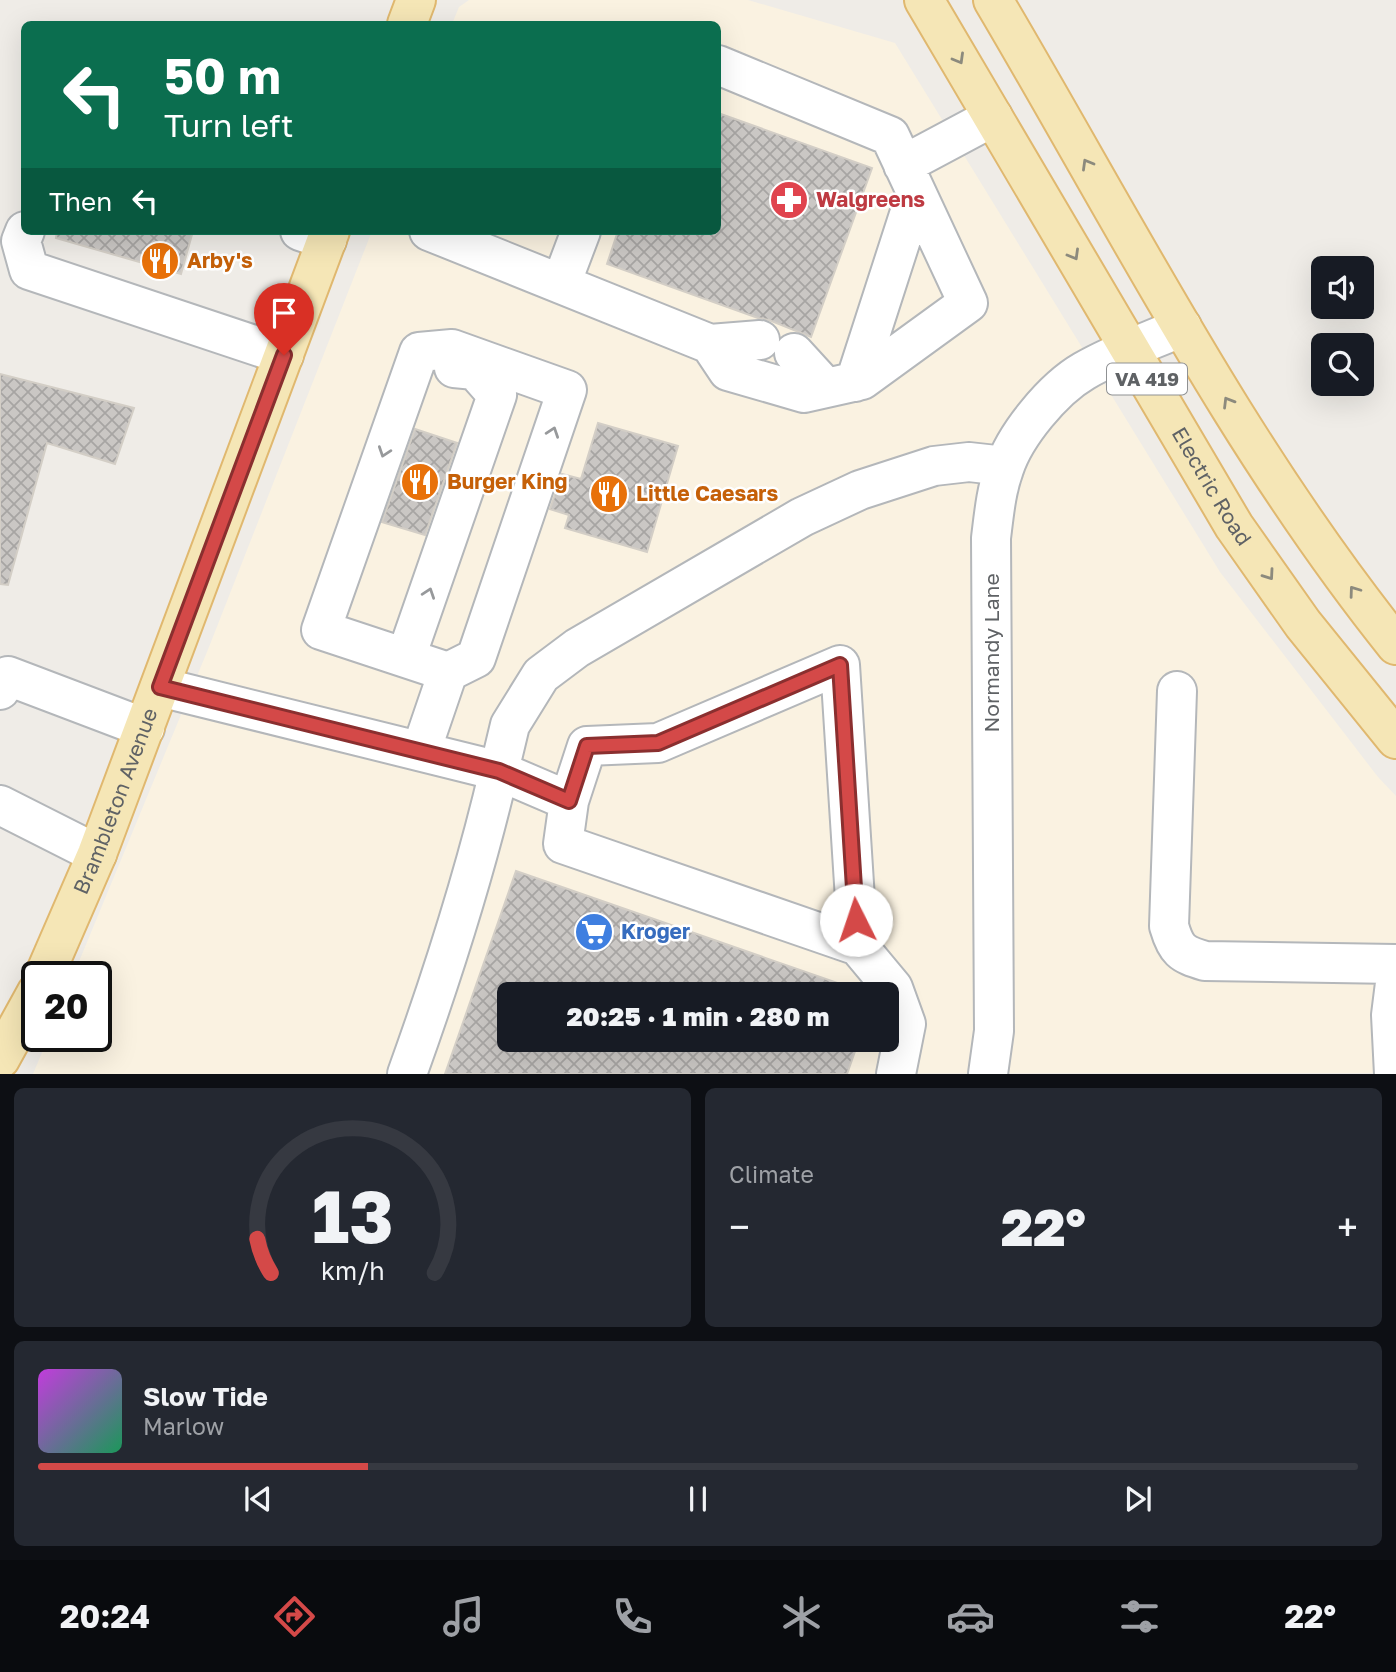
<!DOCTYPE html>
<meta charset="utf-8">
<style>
:root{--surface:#171b24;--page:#242831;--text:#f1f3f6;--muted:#9ea1a6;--line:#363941;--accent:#d44948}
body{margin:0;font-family:"Golos Text",sans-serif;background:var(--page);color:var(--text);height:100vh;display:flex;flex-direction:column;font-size:26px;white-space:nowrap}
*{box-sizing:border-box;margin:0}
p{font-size:23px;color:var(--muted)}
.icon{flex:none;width:38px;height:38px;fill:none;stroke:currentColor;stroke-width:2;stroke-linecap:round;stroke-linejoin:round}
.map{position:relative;height:1074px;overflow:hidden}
.side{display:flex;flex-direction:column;gap:14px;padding:14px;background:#0d0f14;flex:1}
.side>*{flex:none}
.top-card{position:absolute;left:21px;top:21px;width:700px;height:214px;border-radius:10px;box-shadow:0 7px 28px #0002;background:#0b6e4f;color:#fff;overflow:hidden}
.fabs{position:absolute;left:1311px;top:256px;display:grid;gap:14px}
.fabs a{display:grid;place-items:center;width:63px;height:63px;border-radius:10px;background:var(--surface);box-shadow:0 7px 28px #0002;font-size:35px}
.speed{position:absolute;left:21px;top:961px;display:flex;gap:14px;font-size:35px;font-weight:700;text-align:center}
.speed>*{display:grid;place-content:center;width:91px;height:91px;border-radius:50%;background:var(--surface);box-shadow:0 7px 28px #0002;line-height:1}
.speed .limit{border:4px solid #111;border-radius:10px;background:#fff;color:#111}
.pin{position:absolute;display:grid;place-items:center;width:60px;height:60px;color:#fff;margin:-72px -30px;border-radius:50% 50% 50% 0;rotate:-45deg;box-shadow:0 0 7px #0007}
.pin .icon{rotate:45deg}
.me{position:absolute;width:77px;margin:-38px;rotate:356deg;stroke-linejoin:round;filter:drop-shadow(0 0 5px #0008)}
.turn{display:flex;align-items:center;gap:24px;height:147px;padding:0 28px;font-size:32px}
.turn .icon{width:91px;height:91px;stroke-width:2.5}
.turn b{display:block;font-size:49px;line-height:60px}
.then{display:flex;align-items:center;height:66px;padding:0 28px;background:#0003;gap:14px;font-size:26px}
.big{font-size:52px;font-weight:800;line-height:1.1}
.side .widget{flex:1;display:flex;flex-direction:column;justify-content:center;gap:10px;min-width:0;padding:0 24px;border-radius:10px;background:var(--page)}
.side .dial{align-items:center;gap:0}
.dial svg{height:182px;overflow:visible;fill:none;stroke:var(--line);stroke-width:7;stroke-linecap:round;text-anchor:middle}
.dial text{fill:var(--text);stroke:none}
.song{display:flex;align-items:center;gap:21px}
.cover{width:84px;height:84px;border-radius:10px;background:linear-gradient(135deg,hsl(290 70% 55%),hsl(150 70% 35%))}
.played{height:7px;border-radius:4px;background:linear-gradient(90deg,var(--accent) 25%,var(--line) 25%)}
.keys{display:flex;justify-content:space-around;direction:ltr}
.heat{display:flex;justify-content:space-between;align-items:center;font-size:38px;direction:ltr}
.side .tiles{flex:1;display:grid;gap:14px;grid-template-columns:1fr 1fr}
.widget:last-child{grid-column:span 2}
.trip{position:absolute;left:497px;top:982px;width:402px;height:70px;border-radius:10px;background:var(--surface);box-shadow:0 7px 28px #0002;font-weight:800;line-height:70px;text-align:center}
.tab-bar{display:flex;height:112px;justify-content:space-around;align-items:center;background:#090b0e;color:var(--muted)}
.tab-bar .icon{width:49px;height:49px}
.tab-bar .selected{color:var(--accent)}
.tab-bar b{font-size:32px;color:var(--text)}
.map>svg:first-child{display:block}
.commercial{fill:#faf2e1;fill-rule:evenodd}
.building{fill:url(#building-cross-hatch);stroke:#d3cec6;stroke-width:2}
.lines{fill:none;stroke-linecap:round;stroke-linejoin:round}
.minor-casing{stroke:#b4b7ba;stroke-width:42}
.major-casing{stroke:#e0b86f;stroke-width:42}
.minor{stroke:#fff;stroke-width:38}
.major{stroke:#f5e6b6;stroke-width:38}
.oneway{stroke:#8c8a7d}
.oneway2{stroke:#97999b}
.route-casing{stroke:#8a2f2f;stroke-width:18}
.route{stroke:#d44948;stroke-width:12}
.labels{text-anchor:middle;stroke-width:5;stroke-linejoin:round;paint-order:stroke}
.shield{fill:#fff;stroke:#8f9193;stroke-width:2}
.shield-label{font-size:19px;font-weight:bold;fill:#5f6265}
.health-label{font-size:21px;font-weight:bold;fill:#be3a42;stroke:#fff;text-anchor:start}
.food-label{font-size:21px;font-weight:bold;fill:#c56008;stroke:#fff;text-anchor:start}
.street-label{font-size:21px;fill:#5f6265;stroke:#fff}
.shop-label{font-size:21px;font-weight:bold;fill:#366cbe;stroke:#fff;text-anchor:start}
</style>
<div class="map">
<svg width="1396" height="1074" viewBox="0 0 1396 1074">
<defs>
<pattern id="building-cross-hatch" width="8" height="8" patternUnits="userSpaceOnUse" patternTransform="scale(1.75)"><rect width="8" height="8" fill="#cac7c4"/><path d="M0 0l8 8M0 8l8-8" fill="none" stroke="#a7a5a3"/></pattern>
</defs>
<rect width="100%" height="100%" fill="#efece7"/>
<path class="commercial" d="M469 0H748L895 43 1220 572 1378 777 1396 796V1073L33 1074 49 1036H96V976H73L209 647 372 231H718V24H452L459 7ZM509 994H887V1040H509Z"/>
<path class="building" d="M718 113 872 168 811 337 769 320 758 318 607 264 618 231H718Z
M57 231H193L181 274 56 238Z
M0 374 134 408 115 464 47 443 8 585 0 584Z
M598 423 678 446 647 552 565 528 569 515 550 509 562 474 581 479Z
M415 429 457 443 425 535 382 522Z
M516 871 869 994H509V1040H859L847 1074H445Z"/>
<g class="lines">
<defs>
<path id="minor" d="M903 165 993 117
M25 231 21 241 29 270 284 355
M300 231 327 240
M429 231 710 344 728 371 804 393 862 380 968 303 890 136 718 65
M561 284 581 231
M710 344 760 340
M794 353 826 388
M855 382 916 193
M406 657 497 395 475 370 454 368
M160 687 499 771 510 725 541 675 577 648 802 517 860 490 934 466 969 462 1005 466
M0 690 8 676 145 728
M1177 691 1169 926C1176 950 1181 954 1205 961L1396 964
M421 751 448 672 321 630 419 352 452 349 567 390 476 658 448 672
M569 801 587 746 658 743 840 665 858 946
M0 805 97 854
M407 1074C443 974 475 874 499 771L569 801 563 844 858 946 893 988 906 1024 896 1074
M988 1074 994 1031 991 538C994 514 996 491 1004 469 1015 435 1053 389 1084 371 1115 353 1150 341 1182 327
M1394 1074 1391 1015 1396 975"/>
<g id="major">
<path id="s1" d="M924 0 1234 526 1303 624 1396 739"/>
<path d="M993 0C1122 218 1237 447 1396 645"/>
<path d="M407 24 416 0"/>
<path id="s2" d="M44 976 97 854 330 231"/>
<path d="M0 1059 37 992"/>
</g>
</defs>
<use href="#minor" class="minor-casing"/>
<use href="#major" class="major-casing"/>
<use href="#minor" class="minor"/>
<use href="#major" class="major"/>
</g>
<defs><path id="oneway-chevron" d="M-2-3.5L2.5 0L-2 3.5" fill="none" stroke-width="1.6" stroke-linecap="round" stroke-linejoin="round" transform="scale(1.75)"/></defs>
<g class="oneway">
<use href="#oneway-chevron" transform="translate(959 59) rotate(60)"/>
<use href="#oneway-chevron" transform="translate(1087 164) rotate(-120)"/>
<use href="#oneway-chevron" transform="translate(1074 255) rotate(60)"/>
<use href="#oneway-chevron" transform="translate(1228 402) rotate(-121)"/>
<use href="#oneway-chevron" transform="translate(1269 575) rotate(55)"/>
<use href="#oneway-chevron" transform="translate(1354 591) rotate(-126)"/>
</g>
<g class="oneway2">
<use href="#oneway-chevron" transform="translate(553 432) rotate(-71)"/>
<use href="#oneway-chevron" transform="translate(384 452) rotate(109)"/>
<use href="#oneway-chevron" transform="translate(429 593) rotate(-71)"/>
</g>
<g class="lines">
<defs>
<path id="route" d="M284 355 160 687 499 771 569 801 587 746 658 743 840 665 856 920"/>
</defs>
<use href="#route" class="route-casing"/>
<use href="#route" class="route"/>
</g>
<defs>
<symbol id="pharmacy-disc" viewBox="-11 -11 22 22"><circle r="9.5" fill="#e0444e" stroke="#fff"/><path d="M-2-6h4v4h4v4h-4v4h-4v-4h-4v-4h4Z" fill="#fff"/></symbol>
<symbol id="restaurant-disc" viewBox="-11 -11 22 22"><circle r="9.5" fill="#e8710a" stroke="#fff"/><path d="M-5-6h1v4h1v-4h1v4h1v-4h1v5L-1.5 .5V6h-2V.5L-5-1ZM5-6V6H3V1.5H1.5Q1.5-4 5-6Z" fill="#fff"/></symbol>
<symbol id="supermarket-disc" viewBox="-11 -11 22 22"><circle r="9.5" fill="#3f7fe0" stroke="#fff"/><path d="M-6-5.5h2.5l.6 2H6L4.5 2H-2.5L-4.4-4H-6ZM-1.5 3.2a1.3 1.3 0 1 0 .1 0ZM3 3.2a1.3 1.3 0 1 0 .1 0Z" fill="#fff"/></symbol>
</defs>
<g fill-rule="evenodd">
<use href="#pharmacy-disc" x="767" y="178" width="44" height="44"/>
<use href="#restaurant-disc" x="138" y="239" width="44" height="44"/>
<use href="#restaurant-disc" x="398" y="460" width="44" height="44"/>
<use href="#restaurant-disc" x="587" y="472" width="44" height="44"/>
<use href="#supermarket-disc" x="572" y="910" width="44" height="44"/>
</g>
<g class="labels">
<rect class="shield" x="1107" y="363.5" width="80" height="31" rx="5"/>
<g class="shield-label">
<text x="1147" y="386">VA 419</text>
</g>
<g class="health-label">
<text x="816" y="207">Walgreens</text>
</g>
<g class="food-label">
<text x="187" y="268">Arby's</text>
<text x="447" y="489">Burger King</text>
<text x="636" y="501">Little Caesars</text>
</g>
<g class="street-label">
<text dy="7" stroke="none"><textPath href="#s1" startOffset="565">Electric Road</textPath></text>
<text transform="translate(992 653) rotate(-90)" y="7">Normandy Lane</text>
<text dy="7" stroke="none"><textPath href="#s2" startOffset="189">Brambleton Avenue</textPath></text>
</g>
<g class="shop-label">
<text x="621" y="939">Kroger</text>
</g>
</g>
</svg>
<div class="fabs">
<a><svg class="icon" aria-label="sound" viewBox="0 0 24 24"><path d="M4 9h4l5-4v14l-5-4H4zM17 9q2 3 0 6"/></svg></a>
<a><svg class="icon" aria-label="search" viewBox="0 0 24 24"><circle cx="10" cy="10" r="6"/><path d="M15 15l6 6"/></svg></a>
</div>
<div class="speed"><div class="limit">20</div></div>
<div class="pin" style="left:284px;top:355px;background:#d93025"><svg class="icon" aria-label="arrive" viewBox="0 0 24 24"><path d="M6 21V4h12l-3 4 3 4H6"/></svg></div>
<svg class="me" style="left:856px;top:920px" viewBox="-20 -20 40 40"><circle r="19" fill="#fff"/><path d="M0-13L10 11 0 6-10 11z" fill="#d44948"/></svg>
<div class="trip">20:25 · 1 min · 280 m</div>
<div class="top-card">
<div class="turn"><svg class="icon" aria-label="left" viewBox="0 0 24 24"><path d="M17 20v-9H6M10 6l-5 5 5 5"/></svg><div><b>50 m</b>Turn left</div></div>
<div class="then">Then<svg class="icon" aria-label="left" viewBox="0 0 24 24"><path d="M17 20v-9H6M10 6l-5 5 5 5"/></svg></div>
</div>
</div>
<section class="side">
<div class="tiles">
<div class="widget dial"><svg viewBox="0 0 100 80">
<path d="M14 69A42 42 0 1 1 86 69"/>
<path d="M14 69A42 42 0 0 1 8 54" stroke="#d44948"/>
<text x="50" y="56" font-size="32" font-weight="700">13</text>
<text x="50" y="72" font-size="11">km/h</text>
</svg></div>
<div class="widget"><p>Climate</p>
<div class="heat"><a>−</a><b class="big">22°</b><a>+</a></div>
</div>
<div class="widget">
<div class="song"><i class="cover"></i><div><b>Slow Tide</b><p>Marlow</p></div></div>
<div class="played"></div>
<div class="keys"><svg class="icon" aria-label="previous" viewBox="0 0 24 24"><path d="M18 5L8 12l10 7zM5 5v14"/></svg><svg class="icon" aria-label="pause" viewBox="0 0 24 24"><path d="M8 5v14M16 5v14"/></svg><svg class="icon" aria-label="next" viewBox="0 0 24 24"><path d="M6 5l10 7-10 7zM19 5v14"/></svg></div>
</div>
</div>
</section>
<nav class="tab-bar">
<b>20:24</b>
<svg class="icon selected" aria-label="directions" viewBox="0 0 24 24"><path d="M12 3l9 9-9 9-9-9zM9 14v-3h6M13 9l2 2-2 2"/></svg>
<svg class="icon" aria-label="music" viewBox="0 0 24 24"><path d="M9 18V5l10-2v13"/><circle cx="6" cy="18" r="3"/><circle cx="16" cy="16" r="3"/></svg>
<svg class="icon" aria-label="phone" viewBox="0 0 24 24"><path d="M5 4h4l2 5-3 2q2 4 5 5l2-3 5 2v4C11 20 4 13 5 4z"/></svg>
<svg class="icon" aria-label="climate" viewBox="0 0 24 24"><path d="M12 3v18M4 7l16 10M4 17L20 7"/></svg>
<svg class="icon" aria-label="car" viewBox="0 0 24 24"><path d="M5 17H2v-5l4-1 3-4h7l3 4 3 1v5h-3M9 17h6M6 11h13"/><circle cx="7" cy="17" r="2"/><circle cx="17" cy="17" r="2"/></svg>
<svg class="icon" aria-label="filters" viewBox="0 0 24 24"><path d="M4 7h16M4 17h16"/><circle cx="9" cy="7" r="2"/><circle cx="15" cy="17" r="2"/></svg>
<b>22°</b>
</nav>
